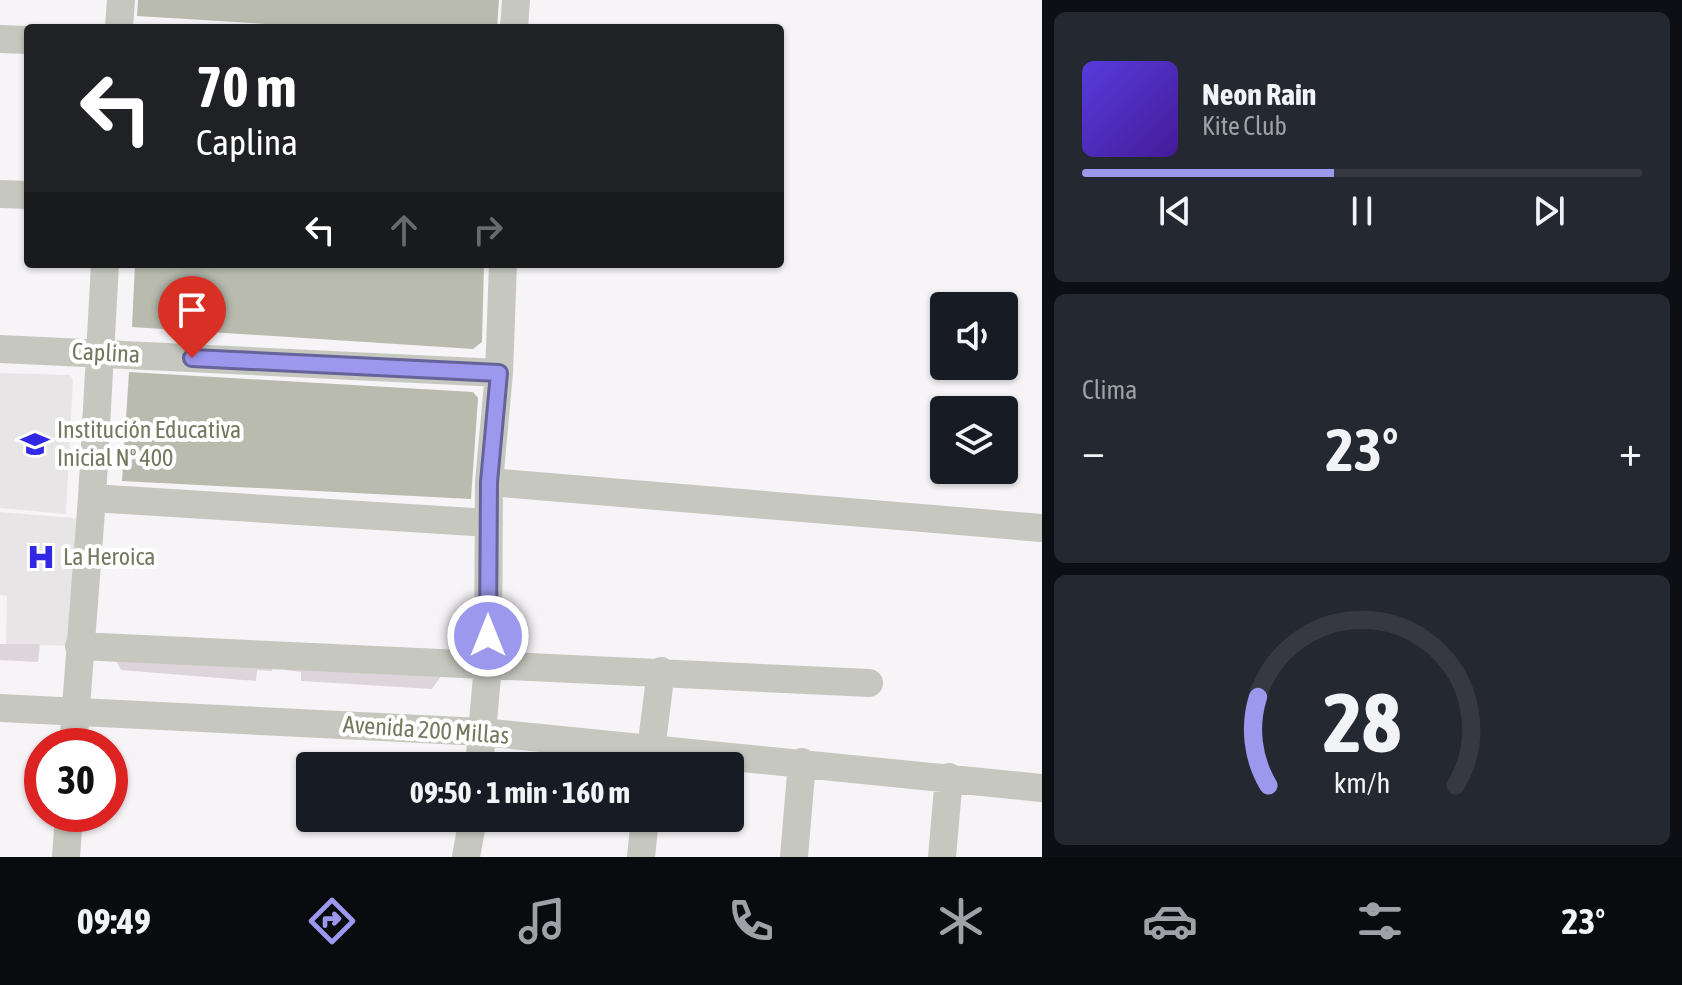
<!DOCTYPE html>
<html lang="es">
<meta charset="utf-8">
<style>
:root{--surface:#171b24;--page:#242831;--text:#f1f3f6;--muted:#9ea1a6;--line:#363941;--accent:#9b98ed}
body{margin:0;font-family:"Asap Condensed",sans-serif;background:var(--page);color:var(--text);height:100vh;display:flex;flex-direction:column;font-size:30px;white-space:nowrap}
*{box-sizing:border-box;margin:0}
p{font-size:26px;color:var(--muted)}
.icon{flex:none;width:44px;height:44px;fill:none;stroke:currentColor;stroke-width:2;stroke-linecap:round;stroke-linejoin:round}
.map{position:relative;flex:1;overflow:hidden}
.side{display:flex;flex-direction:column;gap:12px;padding:12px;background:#0d0f14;width:640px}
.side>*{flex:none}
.top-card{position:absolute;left:24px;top:24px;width:760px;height:244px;border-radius:8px;box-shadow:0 2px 6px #0004;background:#202124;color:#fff;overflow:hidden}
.fabs{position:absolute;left:930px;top:292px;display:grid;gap:16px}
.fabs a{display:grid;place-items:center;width:88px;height:88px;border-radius:8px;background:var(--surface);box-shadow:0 2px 6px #0004;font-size:40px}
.speed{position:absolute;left:24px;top:728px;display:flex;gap:16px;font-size:40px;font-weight:700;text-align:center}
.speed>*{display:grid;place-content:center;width:104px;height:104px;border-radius:50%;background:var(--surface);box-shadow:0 2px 6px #0004;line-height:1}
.speed .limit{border:12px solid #d22;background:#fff;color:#111}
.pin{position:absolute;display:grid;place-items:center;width:68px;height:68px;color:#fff;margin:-82px -34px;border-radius:50% 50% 50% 0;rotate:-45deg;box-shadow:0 0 8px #0007}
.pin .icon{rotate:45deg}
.me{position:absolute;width:88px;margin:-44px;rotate:0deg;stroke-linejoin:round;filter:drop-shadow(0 0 6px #0008)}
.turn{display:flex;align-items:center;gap:28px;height:168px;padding:0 40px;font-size:36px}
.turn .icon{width:104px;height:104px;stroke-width:2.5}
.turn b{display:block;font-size:56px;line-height:68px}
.lanes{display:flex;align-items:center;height:76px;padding:0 40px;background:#0003;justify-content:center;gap:40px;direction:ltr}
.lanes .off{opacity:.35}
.big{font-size:60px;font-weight:700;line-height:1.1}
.side .card{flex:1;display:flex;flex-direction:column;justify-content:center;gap:12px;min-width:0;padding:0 28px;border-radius:12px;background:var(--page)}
.side .dial{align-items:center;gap:0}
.dial svg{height:208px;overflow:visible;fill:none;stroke:var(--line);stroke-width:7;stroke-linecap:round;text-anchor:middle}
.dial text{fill:var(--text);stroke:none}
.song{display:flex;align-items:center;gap:24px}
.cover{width:96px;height:96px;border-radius:12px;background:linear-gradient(135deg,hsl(250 70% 55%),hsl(260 70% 35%))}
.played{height:8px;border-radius:4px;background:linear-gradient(90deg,var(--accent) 45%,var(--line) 45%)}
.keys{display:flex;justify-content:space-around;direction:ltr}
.heat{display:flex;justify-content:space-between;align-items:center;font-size:44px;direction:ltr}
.trip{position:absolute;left:296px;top:752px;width:448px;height:80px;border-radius:8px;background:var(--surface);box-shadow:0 2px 6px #0004;font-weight:700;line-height:80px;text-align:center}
.tab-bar{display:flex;height:128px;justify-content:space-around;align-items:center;background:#090b0e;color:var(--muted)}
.tab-bar .icon{width:56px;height:56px}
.tab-bar .selected{color:var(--accent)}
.tab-bar b{font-size:36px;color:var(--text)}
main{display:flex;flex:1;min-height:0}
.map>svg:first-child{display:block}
.built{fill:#e7e5e5}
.green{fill:#ded5db}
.building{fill:#b8bbae}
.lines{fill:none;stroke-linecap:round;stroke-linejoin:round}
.street{stroke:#c6c8c0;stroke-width:28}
.route-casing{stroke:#65639a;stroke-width:20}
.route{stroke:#9b98ed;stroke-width:14}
.labels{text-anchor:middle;stroke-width:8;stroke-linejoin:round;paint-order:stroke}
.street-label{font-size:24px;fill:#72795e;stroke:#fff}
.poi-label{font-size:24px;fill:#72795e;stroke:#fff;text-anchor:start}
</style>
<main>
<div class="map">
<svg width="1042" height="857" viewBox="0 0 1042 857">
<rect width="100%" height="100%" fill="#f7f4f7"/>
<path class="built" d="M0 373 70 375 73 380 66 514 0 508Z
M0 512 86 519 75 646 6 644 7 596 0 595Z"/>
<path class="green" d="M0 644H40L38 662 0 660Z
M113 655 273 665 272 671 257 670 256 681 121 670Z
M287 667 442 675 432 689 301 681V672L286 670Z"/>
<path class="building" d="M138 0H499L497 28H333L137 16Z
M135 264H484L482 342 473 349 132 327Z
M129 372 473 392 478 398 471 499 122 481Z"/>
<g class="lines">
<path class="street" d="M119 28 121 0
M514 28 516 0
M0 39 28 40
M0 194 28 195
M0 349 499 373
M489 482 1042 528
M92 498 489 523
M79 646 869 683
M0 708 482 732 1042 788
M73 746 92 498 105 264
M649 765 661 671
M479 766 488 665 489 482 499 373 503 264
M66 857 69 814
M466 857 473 818
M641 857 645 818
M794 857 802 762
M942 857 949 777"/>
</g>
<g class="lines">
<defs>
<path id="route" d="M192 358 499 373 489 482 488 636"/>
</defs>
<use href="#route" class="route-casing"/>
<use href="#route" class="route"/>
</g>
<defs>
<symbol id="school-bare" viewBox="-9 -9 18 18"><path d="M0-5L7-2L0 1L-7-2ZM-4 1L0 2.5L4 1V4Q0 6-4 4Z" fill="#3228e3" stroke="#fff" stroke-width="2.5" paint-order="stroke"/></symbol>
<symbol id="hospital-bare" viewBox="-9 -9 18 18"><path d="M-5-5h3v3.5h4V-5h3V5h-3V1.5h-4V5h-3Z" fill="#3228e3" stroke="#fff" stroke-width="2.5" paint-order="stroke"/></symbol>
</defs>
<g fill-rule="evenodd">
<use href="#school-bare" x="15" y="424" width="40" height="40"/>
<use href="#hospital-bare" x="21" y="537" width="40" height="40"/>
</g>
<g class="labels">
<g class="street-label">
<text transform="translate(106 353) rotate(3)" y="8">Caplina</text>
<text transform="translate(426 730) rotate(4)" y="8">Avenida 200 Millas</text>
</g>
<g class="poi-label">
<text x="57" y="438">Institución Educativa<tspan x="57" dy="28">Inicial Nº 400</tspan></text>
<text x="63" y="565">La Heroica</text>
</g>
</g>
</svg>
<div class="fabs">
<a><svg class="icon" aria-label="sound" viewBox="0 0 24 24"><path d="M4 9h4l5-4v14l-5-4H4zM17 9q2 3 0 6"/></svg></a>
<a><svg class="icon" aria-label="layers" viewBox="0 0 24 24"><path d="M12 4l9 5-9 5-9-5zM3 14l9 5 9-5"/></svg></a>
</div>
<div class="speed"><div class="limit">30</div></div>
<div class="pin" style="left:192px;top:358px;background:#d93025"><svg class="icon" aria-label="arrive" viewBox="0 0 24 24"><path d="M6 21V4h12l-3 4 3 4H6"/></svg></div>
<svg class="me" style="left:488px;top:636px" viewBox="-20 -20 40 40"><circle r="17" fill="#9b98ed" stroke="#fff" stroke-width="3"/><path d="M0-11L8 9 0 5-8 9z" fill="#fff"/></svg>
<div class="trip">09:50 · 1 min · 160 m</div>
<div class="top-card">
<div class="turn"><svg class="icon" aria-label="left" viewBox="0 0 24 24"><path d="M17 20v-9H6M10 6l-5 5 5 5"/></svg><div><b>70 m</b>Caplina</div></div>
<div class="lanes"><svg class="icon" aria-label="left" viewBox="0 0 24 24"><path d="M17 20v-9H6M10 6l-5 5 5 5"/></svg><svg class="icon off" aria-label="ahead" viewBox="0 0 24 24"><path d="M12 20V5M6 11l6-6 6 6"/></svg><svg class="icon off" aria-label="right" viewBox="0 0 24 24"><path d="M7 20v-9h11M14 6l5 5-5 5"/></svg></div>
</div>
</div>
<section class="side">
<div class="card">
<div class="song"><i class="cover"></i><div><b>Neon Rain</b><p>Kite Club</p></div></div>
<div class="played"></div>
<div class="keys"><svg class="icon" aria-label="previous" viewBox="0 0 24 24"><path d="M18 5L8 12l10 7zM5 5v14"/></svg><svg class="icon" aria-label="pause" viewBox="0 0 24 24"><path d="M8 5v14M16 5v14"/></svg><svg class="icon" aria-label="next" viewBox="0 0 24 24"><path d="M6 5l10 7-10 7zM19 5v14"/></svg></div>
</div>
<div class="card"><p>Clima</p>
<div class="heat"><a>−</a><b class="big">23°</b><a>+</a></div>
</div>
<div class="card dial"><svg viewBox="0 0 100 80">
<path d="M14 69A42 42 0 1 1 86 69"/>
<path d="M14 69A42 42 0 0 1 10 35" stroke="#9b98ed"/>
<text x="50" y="56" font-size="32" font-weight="700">28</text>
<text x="50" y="72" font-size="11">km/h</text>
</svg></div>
</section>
</main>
<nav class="tab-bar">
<b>09:49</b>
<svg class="icon selected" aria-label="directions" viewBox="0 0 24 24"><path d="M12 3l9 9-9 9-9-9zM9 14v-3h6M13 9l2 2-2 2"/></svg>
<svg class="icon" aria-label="music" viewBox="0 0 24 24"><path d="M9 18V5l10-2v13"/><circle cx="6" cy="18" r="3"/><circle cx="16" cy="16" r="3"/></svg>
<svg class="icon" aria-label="phone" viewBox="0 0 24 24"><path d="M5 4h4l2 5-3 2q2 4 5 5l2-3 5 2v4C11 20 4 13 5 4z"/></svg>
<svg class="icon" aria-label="climate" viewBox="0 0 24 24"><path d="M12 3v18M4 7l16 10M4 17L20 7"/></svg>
<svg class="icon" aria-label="car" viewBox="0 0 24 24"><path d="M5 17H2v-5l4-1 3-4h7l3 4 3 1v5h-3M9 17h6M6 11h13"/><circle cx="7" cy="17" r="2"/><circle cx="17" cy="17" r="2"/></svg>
<svg class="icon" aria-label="filters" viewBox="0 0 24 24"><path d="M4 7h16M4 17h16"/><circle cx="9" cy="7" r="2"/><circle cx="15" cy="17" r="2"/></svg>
<b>23°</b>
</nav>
